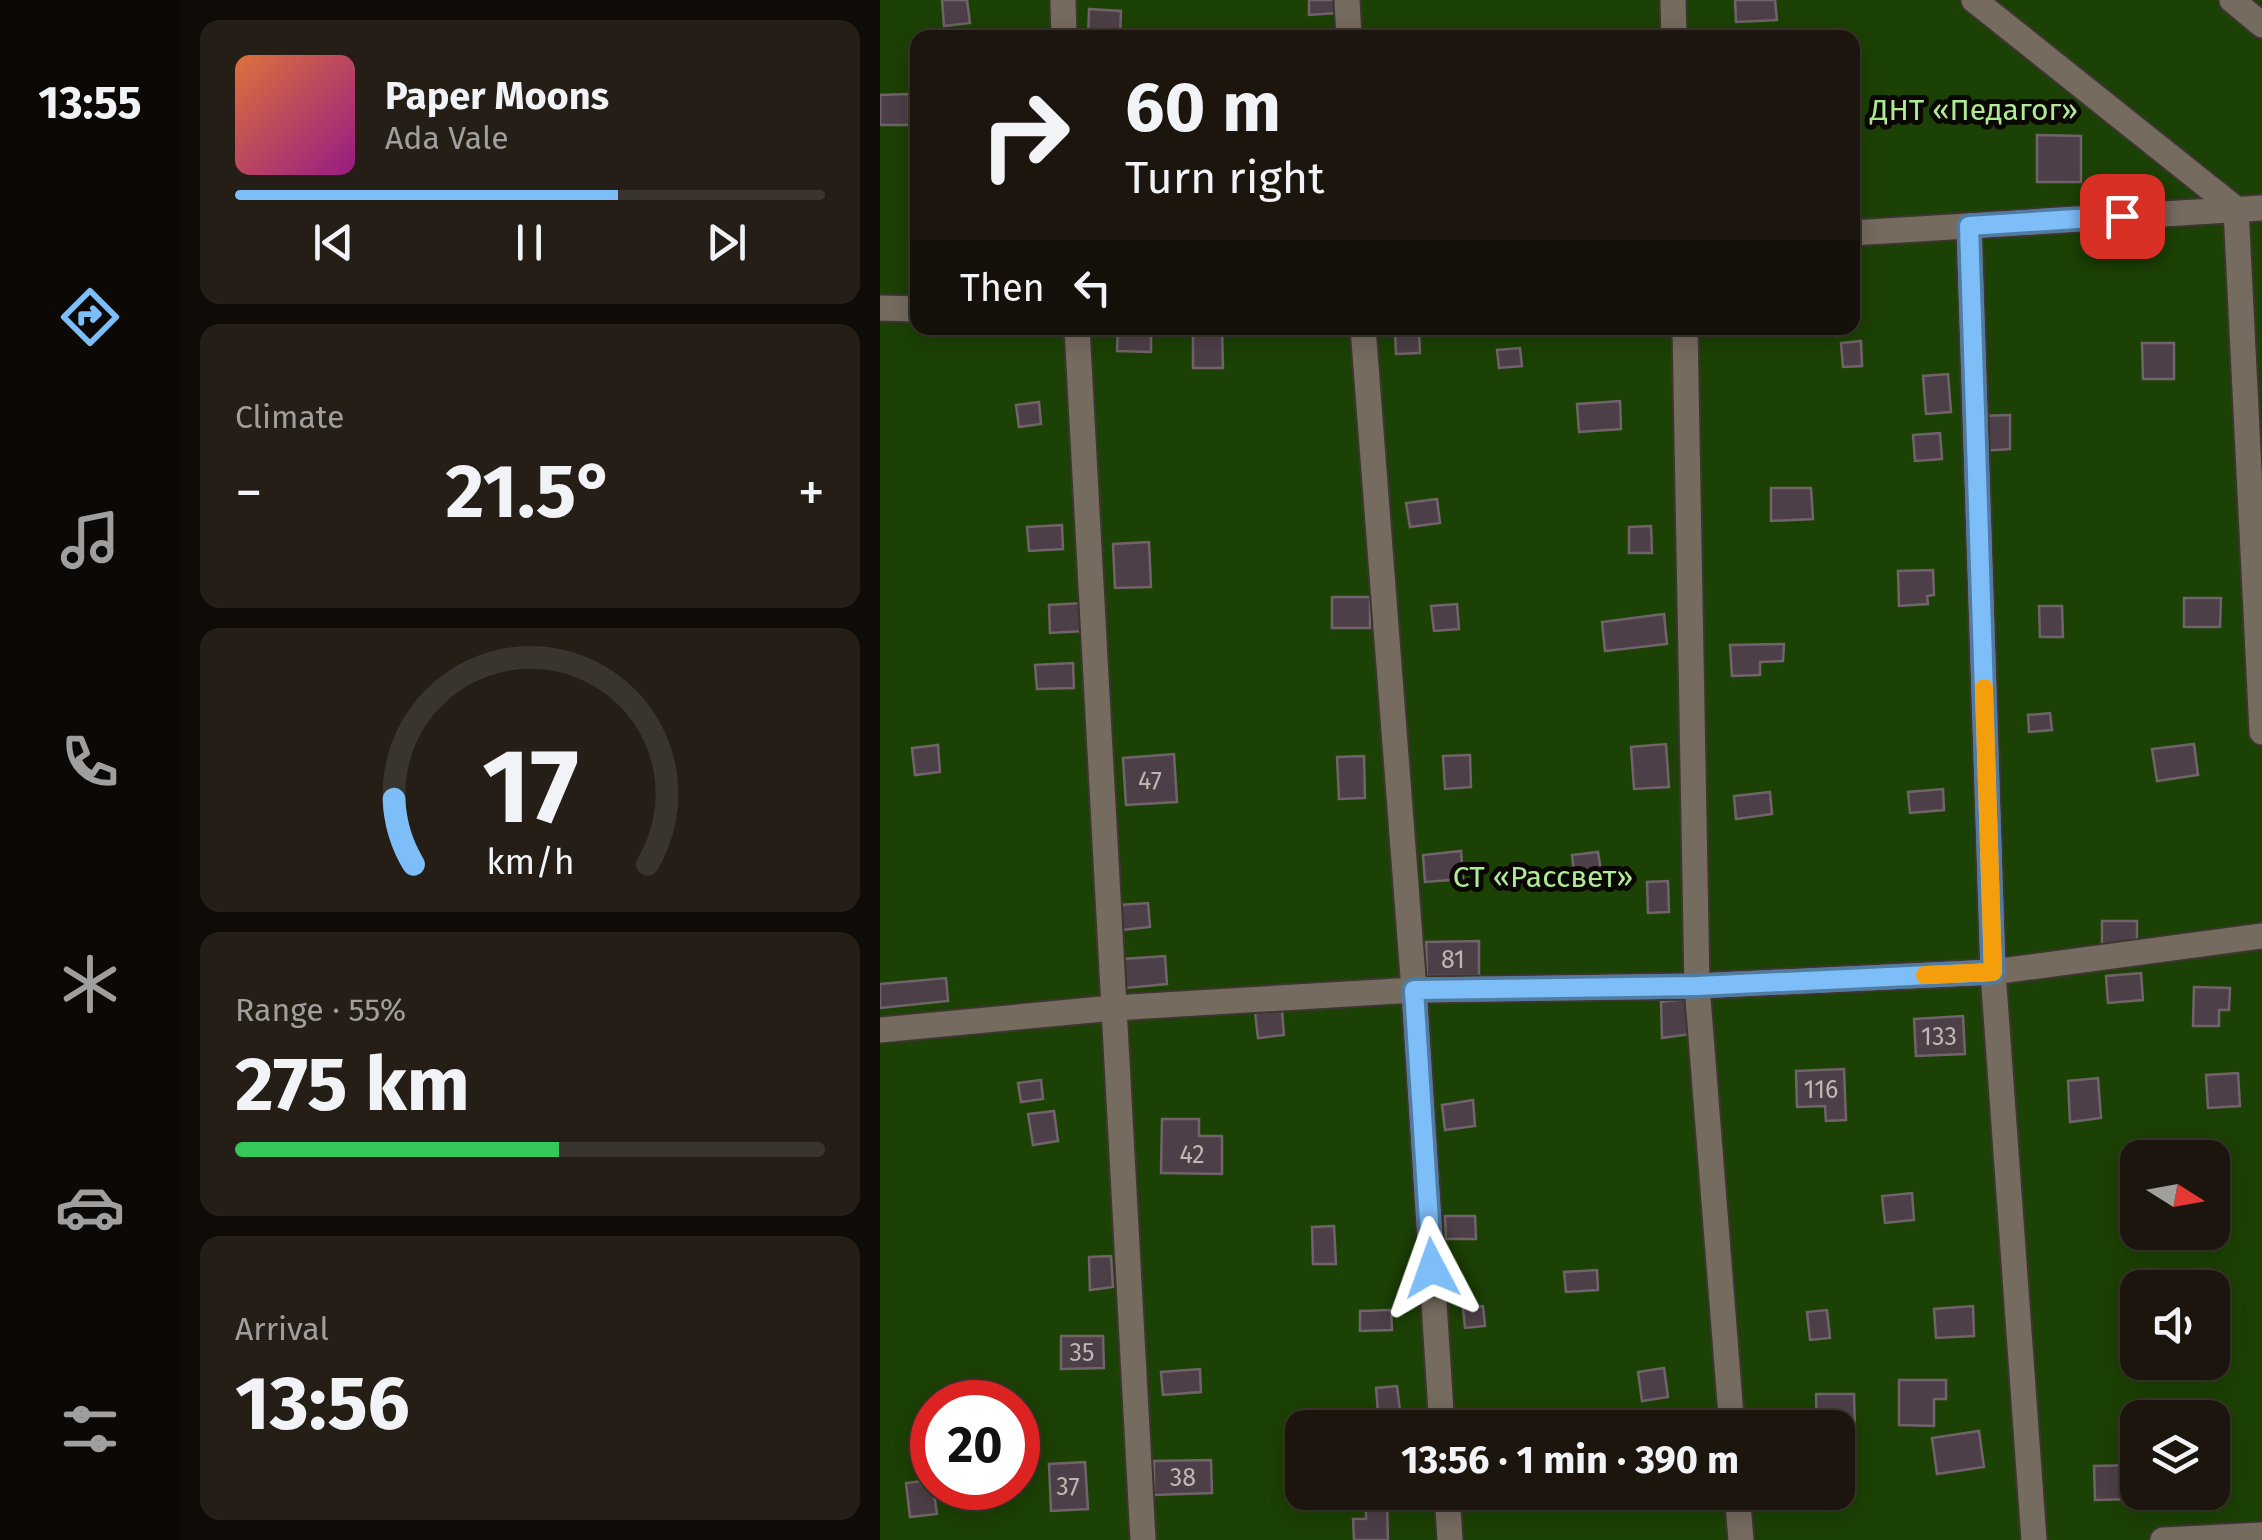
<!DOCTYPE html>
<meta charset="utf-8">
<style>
:root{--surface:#1c150e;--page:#251e17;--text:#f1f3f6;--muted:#a09f9e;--line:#3a342e;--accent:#7dbef9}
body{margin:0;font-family:"Fira Sans",sans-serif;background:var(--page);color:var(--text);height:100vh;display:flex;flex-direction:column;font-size:38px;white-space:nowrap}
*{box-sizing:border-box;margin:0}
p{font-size:32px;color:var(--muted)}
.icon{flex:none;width:55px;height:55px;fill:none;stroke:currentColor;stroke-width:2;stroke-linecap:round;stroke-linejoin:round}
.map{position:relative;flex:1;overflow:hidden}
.sheet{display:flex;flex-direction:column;gap:20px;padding:20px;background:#0f0c08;width:700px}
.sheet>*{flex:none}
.banner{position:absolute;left:30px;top:30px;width:950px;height:305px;border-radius:20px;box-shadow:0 5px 25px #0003,0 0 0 2px var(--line);background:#1c150e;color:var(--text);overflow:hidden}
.needle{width:65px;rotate:101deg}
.tools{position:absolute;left:1240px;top:1140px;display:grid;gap:20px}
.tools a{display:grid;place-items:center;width:110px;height:110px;border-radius:20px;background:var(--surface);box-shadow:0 5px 25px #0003,0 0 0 2px var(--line);font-size:50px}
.speed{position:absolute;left:30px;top:1380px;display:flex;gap:20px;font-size:50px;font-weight:700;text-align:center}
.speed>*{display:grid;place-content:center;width:130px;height:130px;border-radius:50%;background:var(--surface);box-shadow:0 5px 25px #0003,0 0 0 2px var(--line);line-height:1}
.speed .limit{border:15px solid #d22;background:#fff;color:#111}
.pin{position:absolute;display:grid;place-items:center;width:85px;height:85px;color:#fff;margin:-42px;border-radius:20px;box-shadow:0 5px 15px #0006}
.me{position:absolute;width:110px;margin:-55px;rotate:356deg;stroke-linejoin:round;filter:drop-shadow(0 0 8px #0008)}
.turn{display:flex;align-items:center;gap:35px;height:210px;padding:0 50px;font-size:45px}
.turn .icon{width:130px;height:130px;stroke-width:2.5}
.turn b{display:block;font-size:70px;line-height:85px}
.then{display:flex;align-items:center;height:95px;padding:0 50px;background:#0003;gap:20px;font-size:38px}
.big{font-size:75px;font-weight:700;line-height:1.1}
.sheet .card{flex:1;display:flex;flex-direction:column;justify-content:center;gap:15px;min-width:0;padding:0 35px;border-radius:20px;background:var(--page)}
.sheet .dial{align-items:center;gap:0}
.dial svg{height:260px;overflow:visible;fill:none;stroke:var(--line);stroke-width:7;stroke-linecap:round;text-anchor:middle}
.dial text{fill:var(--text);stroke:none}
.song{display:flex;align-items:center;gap:30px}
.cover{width:120px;height:120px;border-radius:15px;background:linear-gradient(135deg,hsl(20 70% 55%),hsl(310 70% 35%))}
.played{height:10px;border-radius:5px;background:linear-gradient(90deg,var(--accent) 65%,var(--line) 65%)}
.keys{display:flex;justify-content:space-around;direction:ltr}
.heat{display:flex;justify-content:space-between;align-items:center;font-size:55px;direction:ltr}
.charge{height:15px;border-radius:8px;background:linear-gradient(90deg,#34c759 55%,var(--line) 0)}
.trip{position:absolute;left:405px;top:1410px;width:570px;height:100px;border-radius:20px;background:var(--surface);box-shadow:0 5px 25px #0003,0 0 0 2px var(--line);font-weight:700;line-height:100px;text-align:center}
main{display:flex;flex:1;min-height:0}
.tab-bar{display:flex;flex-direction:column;width:180px;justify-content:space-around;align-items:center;background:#0b0806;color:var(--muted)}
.tab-bar .icon{width:70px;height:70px}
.tab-bar .selected{color:var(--accent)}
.tab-bar b{font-size:45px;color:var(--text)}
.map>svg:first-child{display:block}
.green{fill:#1c4104;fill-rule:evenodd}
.building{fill:#4d3f47;stroke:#72636b;stroke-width:2.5}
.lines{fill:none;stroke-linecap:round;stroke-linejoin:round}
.minor-casing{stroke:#3d3530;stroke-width:29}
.minor{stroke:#766b5f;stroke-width:25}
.route-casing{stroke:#517ca2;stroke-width:25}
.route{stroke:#7dbef9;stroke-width:18}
.slow{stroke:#f59e0b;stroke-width:18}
.labels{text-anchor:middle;stroke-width:10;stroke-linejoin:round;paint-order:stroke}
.number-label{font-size:25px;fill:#beb6b2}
.park-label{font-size:30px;fill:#afeb94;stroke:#0b0704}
</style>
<main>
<nav class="tab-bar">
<b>13:55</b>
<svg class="icon selected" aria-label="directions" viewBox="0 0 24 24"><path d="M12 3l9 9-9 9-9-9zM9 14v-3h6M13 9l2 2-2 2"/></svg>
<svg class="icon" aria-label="music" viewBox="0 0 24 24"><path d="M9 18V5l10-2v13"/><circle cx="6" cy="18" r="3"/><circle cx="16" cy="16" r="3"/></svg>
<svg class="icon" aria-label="phone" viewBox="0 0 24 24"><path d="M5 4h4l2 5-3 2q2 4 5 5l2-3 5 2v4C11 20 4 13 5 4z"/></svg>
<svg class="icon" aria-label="climate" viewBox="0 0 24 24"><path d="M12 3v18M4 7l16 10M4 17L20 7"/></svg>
<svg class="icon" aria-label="car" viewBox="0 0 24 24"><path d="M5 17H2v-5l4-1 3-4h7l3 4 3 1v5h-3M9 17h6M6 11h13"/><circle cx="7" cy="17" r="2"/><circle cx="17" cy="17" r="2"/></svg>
<svg class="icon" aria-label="filters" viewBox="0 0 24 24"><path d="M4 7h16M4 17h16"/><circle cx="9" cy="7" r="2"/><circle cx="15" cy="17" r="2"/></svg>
</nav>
<section class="sheet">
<div class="card">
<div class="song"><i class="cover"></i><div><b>Paper Moons</b><p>Ada Vale</p></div></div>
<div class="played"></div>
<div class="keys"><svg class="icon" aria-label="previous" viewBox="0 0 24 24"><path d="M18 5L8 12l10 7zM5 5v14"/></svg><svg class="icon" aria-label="pause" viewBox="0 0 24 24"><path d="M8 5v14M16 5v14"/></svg><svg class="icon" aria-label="next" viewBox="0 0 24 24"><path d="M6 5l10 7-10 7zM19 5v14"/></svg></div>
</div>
<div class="card"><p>Climate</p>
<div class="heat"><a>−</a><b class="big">21.5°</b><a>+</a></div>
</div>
<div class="card dial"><svg viewBox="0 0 100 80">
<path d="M14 69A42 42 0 1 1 86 69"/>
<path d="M14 69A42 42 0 0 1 8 49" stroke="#7dbef9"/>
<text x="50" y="56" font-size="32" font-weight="700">17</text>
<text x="50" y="72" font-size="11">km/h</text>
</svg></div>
<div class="card"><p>Range · 55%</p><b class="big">275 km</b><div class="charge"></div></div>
<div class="card"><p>Arrival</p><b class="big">13:56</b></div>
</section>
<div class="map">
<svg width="1382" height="1540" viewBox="0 0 1382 1540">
<rect width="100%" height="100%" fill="#251c12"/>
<path class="green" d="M0 0H1382V1540H0ZM38 38H972V328H38ZM1258 1158H1332V1232H1258ZM1258 1288H1332V1362H1258ZM52 1402H138V1488H52ZM1258 1418H1332V1492H1258ZM422 1428H958V1492H422Z"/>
<path class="building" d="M62 0H87L90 23 64 26Z
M429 0H456V13L429 15Z
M855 0H895L897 20 856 22Z
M209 9 241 11 240 38H208Z
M29 94V125H0V95Z
M1157 135 1201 136V182H1157Z
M238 328H271V352L237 351Z
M342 328 343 368H313V329Z
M539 332 540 353 516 354 515 333Z
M981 341 982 366 963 367 961 343Z
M1262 343H1294V379H1263Z
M640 348 642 366 619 368 617 350Z
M1068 374 1071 412 1046 414 1043 376Z
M740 401 741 429 699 432 697 404Z
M159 402 161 424 139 427 136 405Z
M1130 415V449L1100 451 1099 416Z
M1060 433 1062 459 1035 461 1033 435Z
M891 488H931L933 519 891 521Z
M557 499 560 523 530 527 526 503Z
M182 525 183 549 149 551 147 527Z
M771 526 772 553H749V527Z
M269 542 271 587 235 588 233 544Z
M1053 570 1054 595 1047 596 1048 604 1019 606 1018 571Z
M452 597H490V628H452Z
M1304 598H1341L1340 627H1304Z
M203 603 204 631 170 633 169 605Z
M577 604 579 629 554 631 551 606Z
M1159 606H1182L1183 637H1160Z
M784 614 787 644 725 651 722 622Z
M904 644 903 661 880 662V675L852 676 850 645Z
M193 663 194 688 157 689 155 665Z
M1170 713 1172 730 1149 732 1148 715Z
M786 744 789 787 754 789 751 747Z
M1314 744 1318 775 1277 781 1272 749Z
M58 745 60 772 35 775 32 748Z
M294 754 297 802 246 805 243 758Z
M590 755 591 787 565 789 563 756Z
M484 756 485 798 459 799 457 757Z
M1063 789 1064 810 1030 813 1028 792Z
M890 792 892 814 856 819 854 796Z
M581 851 583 879 545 882 543 855Z
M718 852 723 885 696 888 692 855Z
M788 881 789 912 768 913 767 882Z
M268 903 270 927 241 930 239 905Z
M1222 921H1257V946L1222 947Z
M599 941V976H547L546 942Z
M285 956 287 984 246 988 243 959Z
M1261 973 1263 1000 1228 1003 1226 976Z
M66 978 68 1001 0 1008V984Z
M1314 987 1350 988 1349 1010H1339V1026H1313Z
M807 999 811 1034 782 1038 781 1002Z
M402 1010 404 1035 378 1038 375 1012Z
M1083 1016 1085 1054 1036 1056 1034 1019Z
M964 1069 966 1120 946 1121 945 1106 917 1107 916 1071Z
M1358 1073 1360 1106 1328 1108 1326 1075Z
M1218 1078 1221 1118 1190 1122 1188 1081Z
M161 1080 163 1099 141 1102 138 1083Z
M593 1100 595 1126 565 1130 562 1105Z
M174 1111 178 1141 153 1145 148 1114Z
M282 1119H319V1136H342V1174L281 1173Z
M1032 1193 1034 1220 1005 1223 1002 1196Z
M565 1216H595L596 1239H566Z
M454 1226 456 1264H433L432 1227Z
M231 1256 233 1287 210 1290 209 1257Z
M717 1270 718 1290 686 1292 684 1272Z
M603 1306 605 1326 585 1328 583 1308Z
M1093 1306 1094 1336 1056 1338 1054 1309Z
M511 1310 512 1330 480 1331V1311Z
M947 1310 950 1338 930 1340 927 1312Z
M181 1336H223L224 1368 181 1369Z
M784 1368 788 1397 762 1401 758 1372Z
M320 1369 321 1392 283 1395 281 1372Z
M1019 1380H1066V1399H1054V1426L1019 1425Z
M517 1386 520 1411 498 1413 496 1388Z
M936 1394H974L975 1428H937Z
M1099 1431 1104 1467 1057 1474 1052 1438Z
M331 1460 332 1493 274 1495V1461Z
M205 1462 208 1509 171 1511 169 1464Z
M1255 1465 1256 1499 1215 1500 1214 1466Z
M52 1480 57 1514 30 1517 26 1483Z
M507 1503 508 1540H474L473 1519H486V1504Z"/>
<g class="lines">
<defs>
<path id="minor" d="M183 0 184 38
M467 0 469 38
M793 0 794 38
M1094 0 1356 209 1382 732
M1352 0 1382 25
M1089 226 1113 972 1154 1540
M972 233 1382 208
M0 308 38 309
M197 328 263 1540
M483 328 534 990 562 1428
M805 328 817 986 852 1428
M0 1030 233 1008 534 990 817 986 1113 972 1382 936
M567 1492 570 1540
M857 1492 861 1540
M1283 1540 1382 1535"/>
</defs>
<use href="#minor" class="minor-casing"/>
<use href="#minor" class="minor"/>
</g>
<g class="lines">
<defs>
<path id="route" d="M552 1268 534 990 817 986 1113 972 1089 226 1242 216"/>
</defs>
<use href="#route" class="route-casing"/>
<use href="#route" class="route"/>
<path class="slow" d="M1045 975 1113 972 1104 688"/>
</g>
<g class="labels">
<g class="number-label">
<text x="270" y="789">47</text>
<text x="573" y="968">81</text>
<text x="1059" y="1045">133</text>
<text x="941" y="1098">116</text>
<text x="312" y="1163">42</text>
<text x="202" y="1361">35</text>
<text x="303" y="1486">38</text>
<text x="188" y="1495">37</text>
</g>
<g class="park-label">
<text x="1094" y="120">ДНТ «Педагог»</text>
<text x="663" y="887">СТ «Рассвет»</text>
</g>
</g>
</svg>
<div class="tools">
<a><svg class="needle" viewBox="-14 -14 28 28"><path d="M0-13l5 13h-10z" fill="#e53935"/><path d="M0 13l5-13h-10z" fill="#a09f9e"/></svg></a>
<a><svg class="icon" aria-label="sound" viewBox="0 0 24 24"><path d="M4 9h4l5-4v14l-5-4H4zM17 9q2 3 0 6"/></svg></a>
<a><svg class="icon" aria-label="layers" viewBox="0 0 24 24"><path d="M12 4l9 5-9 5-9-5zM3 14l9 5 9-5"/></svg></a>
</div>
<div class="speed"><div class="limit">20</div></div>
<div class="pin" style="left:1242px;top:216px;background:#d93025"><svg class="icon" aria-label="arrive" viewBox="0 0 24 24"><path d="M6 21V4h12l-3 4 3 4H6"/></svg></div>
<svg class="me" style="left:552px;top:1268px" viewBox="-20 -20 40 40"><path d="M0-17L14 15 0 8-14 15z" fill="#7dbef9" stroke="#fff" stroke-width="4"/></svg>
<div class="trip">13:56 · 1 min · 390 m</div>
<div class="banner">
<div class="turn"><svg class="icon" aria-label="right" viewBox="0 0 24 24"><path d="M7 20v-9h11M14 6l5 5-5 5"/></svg><div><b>60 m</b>Turn right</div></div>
<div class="then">Then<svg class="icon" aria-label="left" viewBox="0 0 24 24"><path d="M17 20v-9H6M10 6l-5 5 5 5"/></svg></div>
</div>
</div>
</main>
